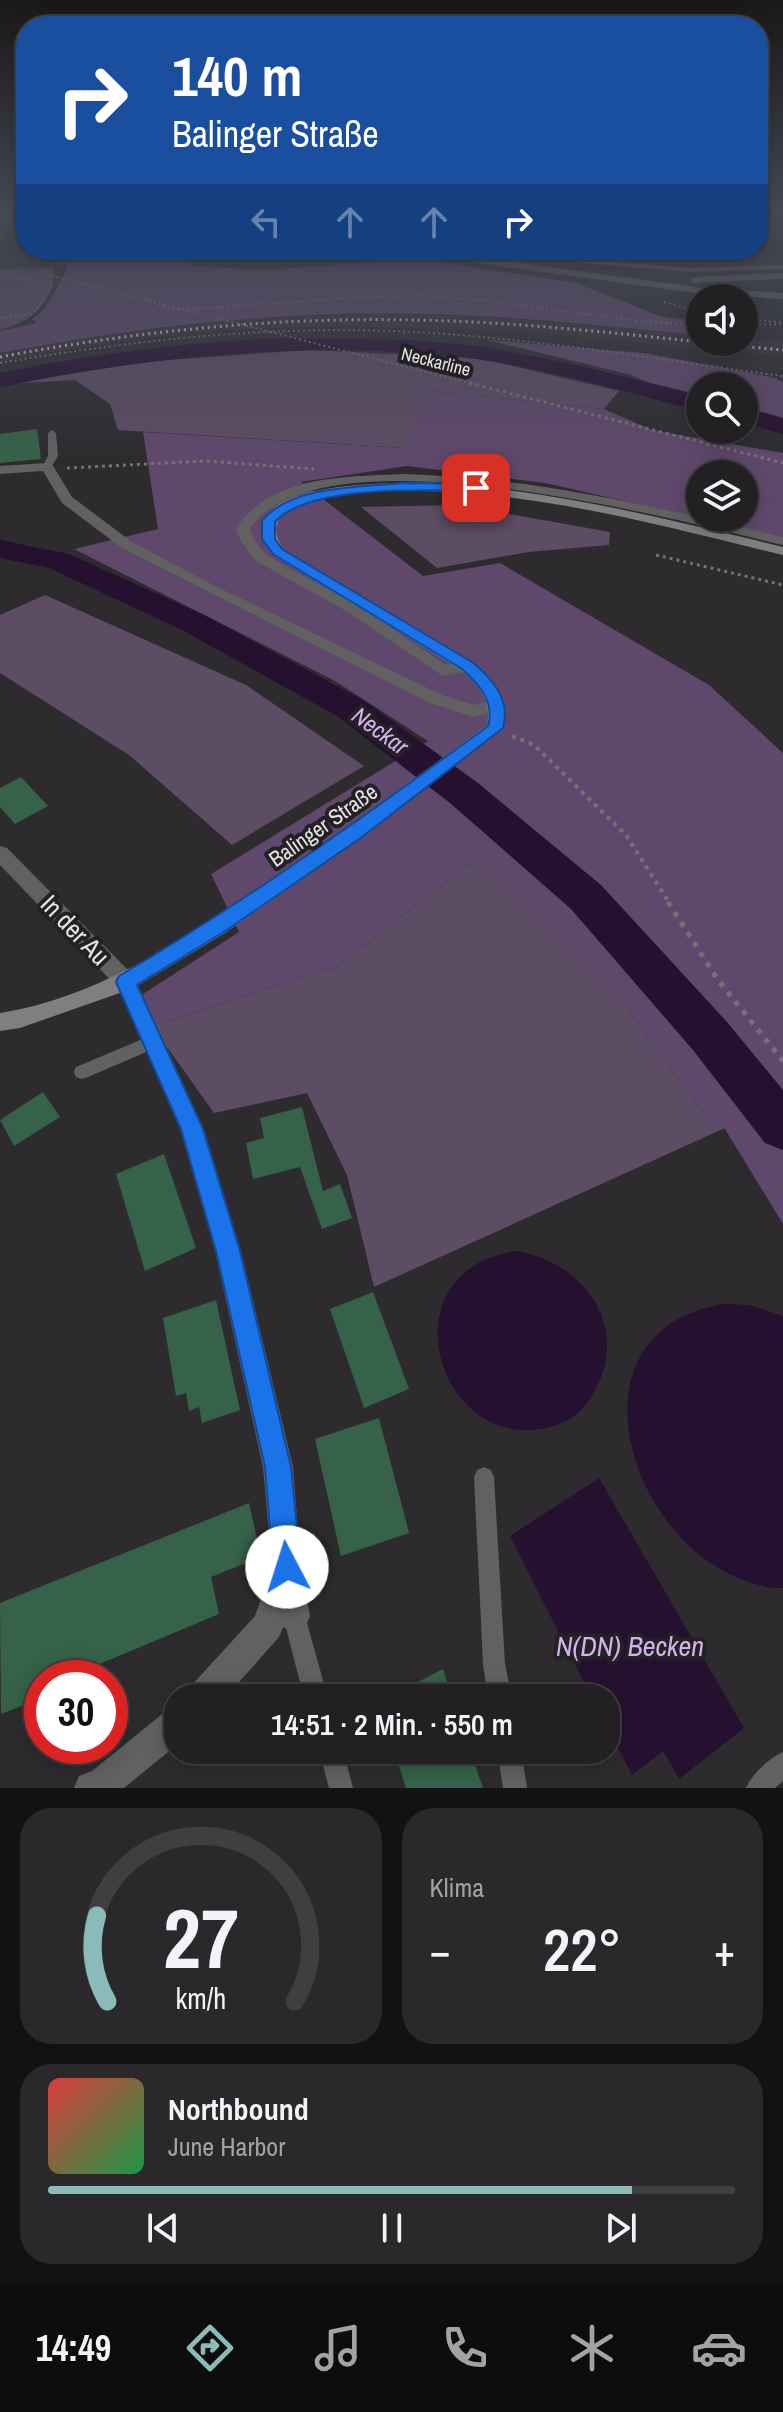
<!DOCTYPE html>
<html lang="de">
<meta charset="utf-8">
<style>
:root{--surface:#222022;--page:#2a282a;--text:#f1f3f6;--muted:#a2a3a5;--line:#3f3e40;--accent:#8bbbb9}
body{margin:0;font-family:"Archivo Narrow",sans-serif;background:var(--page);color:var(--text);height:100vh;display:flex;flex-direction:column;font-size:30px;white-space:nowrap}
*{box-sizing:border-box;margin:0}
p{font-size:26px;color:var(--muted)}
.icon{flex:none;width:44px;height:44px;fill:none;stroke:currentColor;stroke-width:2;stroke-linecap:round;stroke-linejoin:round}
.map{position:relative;height:1788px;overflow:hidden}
.sheet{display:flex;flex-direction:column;gap:20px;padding:20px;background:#131213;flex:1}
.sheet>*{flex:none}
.top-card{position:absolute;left:16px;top:16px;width:752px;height:244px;border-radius:32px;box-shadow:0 4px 20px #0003,0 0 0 2px var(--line);background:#1a4fa0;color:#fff;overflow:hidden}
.controls{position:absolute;left:686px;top:284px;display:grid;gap:16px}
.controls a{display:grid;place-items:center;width:72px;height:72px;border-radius:50%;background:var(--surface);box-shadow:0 4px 20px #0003,0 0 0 2px var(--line);font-size:40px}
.speed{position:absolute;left:24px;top:1660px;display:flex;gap:16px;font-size:40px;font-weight:700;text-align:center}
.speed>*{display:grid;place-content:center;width:104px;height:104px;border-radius:50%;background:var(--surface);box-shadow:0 4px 20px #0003,0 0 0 2px var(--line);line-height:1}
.speed .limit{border:12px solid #d22;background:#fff;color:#111}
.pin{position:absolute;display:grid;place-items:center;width:68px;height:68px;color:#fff;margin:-34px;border-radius:16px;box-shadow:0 4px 12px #0006}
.me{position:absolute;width:88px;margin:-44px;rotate:355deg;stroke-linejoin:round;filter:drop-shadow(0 0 6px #0008)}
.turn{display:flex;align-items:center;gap:28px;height:168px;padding:0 24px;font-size:36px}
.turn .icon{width:104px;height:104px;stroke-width:2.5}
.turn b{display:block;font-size:56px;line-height:68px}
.lanes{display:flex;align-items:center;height:76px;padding:0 24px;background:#0003;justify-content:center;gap:40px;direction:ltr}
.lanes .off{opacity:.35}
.big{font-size:60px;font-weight:600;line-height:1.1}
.sheet .widget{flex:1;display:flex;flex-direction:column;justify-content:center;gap:12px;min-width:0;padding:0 28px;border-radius:32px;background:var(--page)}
.sheet .dial{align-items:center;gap:0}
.dial svg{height:208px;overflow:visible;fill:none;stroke:var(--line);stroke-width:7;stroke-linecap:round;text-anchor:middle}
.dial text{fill:var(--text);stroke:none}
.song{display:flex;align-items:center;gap:24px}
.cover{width:96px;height:96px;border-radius:12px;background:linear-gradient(135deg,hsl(0 70% 55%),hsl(140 70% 35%))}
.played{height:8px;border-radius:4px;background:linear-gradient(90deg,var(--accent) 85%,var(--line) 85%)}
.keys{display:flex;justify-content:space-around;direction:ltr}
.heat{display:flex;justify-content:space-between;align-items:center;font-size:44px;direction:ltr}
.sheet .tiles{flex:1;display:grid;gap:20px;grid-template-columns:1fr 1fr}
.widget:last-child{grid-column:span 2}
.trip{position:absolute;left:164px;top:1684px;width:456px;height:80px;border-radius:32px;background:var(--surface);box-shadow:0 4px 20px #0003,0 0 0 2px var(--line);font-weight:600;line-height:80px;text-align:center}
.menu{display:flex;height:128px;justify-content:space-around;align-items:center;background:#0e0d0e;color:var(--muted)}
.menu .icon{width:56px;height:56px}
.menu .on{color:var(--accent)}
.menu b{font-size:36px;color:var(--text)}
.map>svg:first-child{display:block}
.built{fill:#38333a}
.green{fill:#5c4c64}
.forest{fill:#60486c}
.water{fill:#261030}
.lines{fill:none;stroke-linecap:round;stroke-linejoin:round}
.river{fill:#261030;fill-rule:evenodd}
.building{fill:#356249}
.path-far3{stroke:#747275;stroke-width:2;stroke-dasharray:2 3;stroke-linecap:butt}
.path-far2{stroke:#747275;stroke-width:3;stroke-dasharray:3 4;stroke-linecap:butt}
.path-far1{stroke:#747275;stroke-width:4;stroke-dasharray:4 5;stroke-linecap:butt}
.path{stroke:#747275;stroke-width:5;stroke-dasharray:5 7;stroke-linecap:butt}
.lane{fill:#616162;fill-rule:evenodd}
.street{fill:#616162;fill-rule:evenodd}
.secondary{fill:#7f7e80;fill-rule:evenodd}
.rail{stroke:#c8c7c8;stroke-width:3;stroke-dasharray:2 4;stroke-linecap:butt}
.path-bridge-far1{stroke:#747275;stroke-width:2;stroke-dasharray:2 3;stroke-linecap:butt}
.path-bridge{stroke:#747275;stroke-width:3;stroke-dasharray:3 4;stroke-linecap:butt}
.route{fill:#1a73e8;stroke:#114b97;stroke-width:2}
.labels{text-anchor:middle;stroke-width:8;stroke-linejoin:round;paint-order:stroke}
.far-street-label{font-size:18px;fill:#e5e4e5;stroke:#232124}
.street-label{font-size:22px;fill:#e5e4e5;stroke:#232124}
.water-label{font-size:24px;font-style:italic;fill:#d9b0ee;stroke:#232124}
.near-street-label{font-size:26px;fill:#e5e4e5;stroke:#232124}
.near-water-label{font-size:28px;font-style:italic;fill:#d9b0ee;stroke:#232124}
</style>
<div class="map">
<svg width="783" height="1788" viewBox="0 0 783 1788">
<rect width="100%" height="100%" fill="#2d2b2e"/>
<path class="built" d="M383 314 479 316 700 335V342H744V339L783 342V356L517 331 343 326 218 330 116 342 0 362V353L116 333 256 318Z"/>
<path class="green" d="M54 268C54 303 33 321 0 330V269Z
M308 350 480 358 619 391 604 409 431 391 406 448 118 430 110 404 75 380 4 384 111 364Z
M459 505 610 532 609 545 529 552 437 568 361 507Z
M45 595 246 685 364 766 232 845 129 755 0 673V615Z
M478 858 624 1005 711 1124 725 1128 374 1287 347 1175 307 1093 214 1113 152 1026 336 967Z"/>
<path class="forest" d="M76 250H189L190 266 264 270 422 259 576 283 662 317 700 321V335C609 327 519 316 428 314 284 310 141 326 0 353V331L37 323 32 319C54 306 63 271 76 250Z
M488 340 644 353 772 377 783 382V420L744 410V386H700V398L659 387 631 375Z
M431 391 604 409 652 430 783 453V537L700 518H744V474H700V518L545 483 407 466 301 482 423 576 500 563 709 685 783 753V1224L725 1129 711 1124 624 1005 478 858 336 967 152 1026 143 994 239 932 211 874 428 741 335 681 74 549 158 529 143 432 405 448Z"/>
<path class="water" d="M516 1251C594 1264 637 1342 583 1408 573 1420 556 1426 540 1429 436 1446 385 1271 516 1251Z
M723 1304 750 1305 783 1316V1588C767 1589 750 1583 736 1577 623 1529 568 1330 723 1304Z
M599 1478 744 1728 679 1779 663 1751 632 1775 606 1725V1698H592L510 1536Z"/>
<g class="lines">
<path class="river" d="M283 338 408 340 480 346 572 364 700 395V411C626 392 552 370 476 359 320 338 153 356 0 387V373C94 354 188 342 283 338Z
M744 407 783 418V434L744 423Z
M0 540 69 554 206 616 363 700 478 783 601 885 727 1022 783 1090V1150L765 1143 693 1050 571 909 450 803 337 716 182 630 49 568 0 558Z"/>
</g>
<path class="building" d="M37 429 41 459 0 463V434Z
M21 777 48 806 15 824 0 807V788Z
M43 1092 60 1117 14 1146 0 1120Z
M302 1107 323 1191 340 1184 352 1218 322 1229 300 1167 253 1179 246 1143 264 1138 260 1118Z
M164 1154 196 1248 145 1271 116 1174Z
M373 1292 409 1389 364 1408 330 1309Z
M216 1300 240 1410 202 1423 199 1407 189 1411 186 1393 176 1396 163 1318Z
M379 1418 409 1533 341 1556 315 1439Z
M249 1503 261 1557 211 1577 219 1614 78 1673V1678H42V1698L1 1714 0 1603Z
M443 1669 452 1698H387Z
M394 1750H470L483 1788H406Z"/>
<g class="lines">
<path class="path-far3" d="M0 240 6 231
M59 265 63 250
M0 277 54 282
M26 278 46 274 57 277
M142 293 155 304 176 310 361 297 425 296 487 301 639 321 700 325
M664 302 700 312
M0 318 33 314 54 282
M744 318 783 323
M744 325 782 324
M0 363C130 341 260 326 392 331 523 336 653 359 783 376"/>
<path class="path-far2" d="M67 468 206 461 314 469
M656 555 783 585"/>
<path class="path-far1" d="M512 736 534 745 626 835 670 904"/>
<path class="path" d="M668 902 718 980 783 1061"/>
<path class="lane" d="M573 259 691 268 783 265V269L691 272 571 262Z
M52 430 56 433 58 456 50 469 47 470 42 467 48 456V433Z
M152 1035 158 1037 160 1042 158 1047 88 1077 82 1079 76 1077 74 1072 76 1067Z
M484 1467 491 1470 494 1477 505 1664 512 1698H488L483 1664 474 1477 477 1470Z
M294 1605 302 1608 305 1616 328 1698H304L283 1616 286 1608Z
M319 1750H343L353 1788H329Z
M497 1750H521L527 1788H503Z
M783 1752V1781L775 1788H746C752 1774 769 1758 783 1752Z"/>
<path class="street" d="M783 211V217L758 219V213Z
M325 250 463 255 703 288 783 293V299L703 294 463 261 330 253Z
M783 273V279L695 283 690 280 695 277Z
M47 463 52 464 72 497 132 542 215 586 442 695 474 705 496 699 504 705 502 709 474 717 430 703 122 548 62 503 43 471 0 474V466Z
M405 474C535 478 658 507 783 537V545C677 520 323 425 250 528L254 539 266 555 358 606 446 665 467 661 475 666 473 670 443 676 348 612 256 561 240 540 236 528C274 474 345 477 405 474Z
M0 846 7 848 134 976 204 1129 241 1251 293 1467 301 1570 310 1616 305 1627 294 1632 283 1627 279 1637 225 1698H187L191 1686 255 1616 272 1567 263 1467 215 1251 180 1129 118 988 0 865Z
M178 1706V1744L124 1788H74L79 1776 92 1771 166 1711Z"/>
<path class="secondary" d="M26 213V219L0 221V215Z
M426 482C548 489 664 518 783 547V555C654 524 526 488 392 491 361 492 325 493 296 506 275 516 271 529 283 549L473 662 500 693 505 709 504 728 362 837 225 933 134 988 20 1028 0 1031V1013C102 997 191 934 275 877 347 828 417 777 487 725 492 701 479 685 461 670L273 555C222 480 386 484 426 482Z"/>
<path class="rail" d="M0 357C137 331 275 317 415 320 538 322 661 339 783 350"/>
<path class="path-bridge-far1" d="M57 277 477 385"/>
<path class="path-bridge" d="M469 383 783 463"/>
</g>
<linearGradient id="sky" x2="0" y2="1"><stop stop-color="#191819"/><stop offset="0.46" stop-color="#464a57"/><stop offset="1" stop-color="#464a57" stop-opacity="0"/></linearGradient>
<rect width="783" height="461" fill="url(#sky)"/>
<path class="route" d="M404 483 476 484 483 488 476 491C427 490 309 484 275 522V539L282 549 472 662C493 679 511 700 503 728L362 837 224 932 137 985 203 1129 240 1251 291 1467 301 1567 297 1577 287 1581 277 1577 273 1567 265 1467 216 1251 181 1129 116 982 119 976C248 900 368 814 488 726 495 702 479 684 462 669L273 554 262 539V521C290 485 362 487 404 483Z"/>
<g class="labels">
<g class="far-street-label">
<text transform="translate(436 362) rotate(14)" y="6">Neckarline</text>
</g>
<g class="street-label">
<text transform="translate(323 825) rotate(-35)" y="8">Balinger Straße</text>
</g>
<g class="water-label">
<text transform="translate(380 731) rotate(36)" y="8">Neckar</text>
</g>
<g class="near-street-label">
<text transform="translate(75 930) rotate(46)" y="9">In der Au</text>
</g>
<g class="near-water-label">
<text x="630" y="1656">N(DN) Becken</text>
</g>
</g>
</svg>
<div class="controls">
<a><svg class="icon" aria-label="sound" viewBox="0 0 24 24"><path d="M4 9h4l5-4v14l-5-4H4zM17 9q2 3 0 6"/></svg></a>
<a><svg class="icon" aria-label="search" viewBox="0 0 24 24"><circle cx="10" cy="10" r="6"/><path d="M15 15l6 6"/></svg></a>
<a><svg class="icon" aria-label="layers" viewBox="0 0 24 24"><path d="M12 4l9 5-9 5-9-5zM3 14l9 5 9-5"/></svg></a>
</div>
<div class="speed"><div class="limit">30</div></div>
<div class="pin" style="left:476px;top:488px;background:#d93025"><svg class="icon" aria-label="arrive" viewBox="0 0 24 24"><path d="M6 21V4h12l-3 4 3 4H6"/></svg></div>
<svg class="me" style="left:287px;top:1567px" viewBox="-20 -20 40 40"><circle r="19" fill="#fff"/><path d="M0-13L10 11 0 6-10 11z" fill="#1a73e8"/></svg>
<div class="trip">14:51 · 2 Min. · 550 m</div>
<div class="top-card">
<div class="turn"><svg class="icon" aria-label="right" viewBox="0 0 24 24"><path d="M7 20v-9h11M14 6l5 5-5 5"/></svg><div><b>140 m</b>Balinger Straße</div></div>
<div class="lanes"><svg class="icon off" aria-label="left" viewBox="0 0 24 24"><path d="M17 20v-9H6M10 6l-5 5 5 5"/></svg><svg class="icon off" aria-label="ahead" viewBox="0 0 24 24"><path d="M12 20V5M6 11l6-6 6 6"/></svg><svg class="icon off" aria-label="ahead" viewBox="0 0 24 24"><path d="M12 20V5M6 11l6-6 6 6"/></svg><svg class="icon" aria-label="right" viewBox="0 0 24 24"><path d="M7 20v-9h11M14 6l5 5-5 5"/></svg></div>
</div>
</div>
<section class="sheet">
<div class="tiles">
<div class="widget dial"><svg viewBox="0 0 100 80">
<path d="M14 69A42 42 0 1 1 86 69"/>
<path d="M14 69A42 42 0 0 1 10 36" stroke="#8bbbb9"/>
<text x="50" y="56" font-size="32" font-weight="700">27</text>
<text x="50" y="72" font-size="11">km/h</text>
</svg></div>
<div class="widget"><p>Klima</p>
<div class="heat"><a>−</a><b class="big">22°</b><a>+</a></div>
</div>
<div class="widget">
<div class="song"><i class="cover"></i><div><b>Northbound</b><p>June Harbor</p></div></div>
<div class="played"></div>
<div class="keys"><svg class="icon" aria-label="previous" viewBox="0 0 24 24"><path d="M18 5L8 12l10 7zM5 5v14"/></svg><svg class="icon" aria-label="pause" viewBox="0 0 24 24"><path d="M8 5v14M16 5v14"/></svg><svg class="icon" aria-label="next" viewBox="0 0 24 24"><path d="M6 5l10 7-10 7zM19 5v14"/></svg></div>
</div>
</div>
</section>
<nav class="menu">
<b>14:49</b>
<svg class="icon on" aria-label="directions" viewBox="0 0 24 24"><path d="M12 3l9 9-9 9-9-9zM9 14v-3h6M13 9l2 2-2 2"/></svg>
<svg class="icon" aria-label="music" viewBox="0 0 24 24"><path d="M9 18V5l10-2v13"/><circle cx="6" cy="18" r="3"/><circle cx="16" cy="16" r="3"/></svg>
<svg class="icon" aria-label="phone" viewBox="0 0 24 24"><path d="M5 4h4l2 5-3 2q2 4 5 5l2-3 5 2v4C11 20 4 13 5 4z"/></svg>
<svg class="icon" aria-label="climate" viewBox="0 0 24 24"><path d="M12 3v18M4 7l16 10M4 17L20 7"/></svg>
<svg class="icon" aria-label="car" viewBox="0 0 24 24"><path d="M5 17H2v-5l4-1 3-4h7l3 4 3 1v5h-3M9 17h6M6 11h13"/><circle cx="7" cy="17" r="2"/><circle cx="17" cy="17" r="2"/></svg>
</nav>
